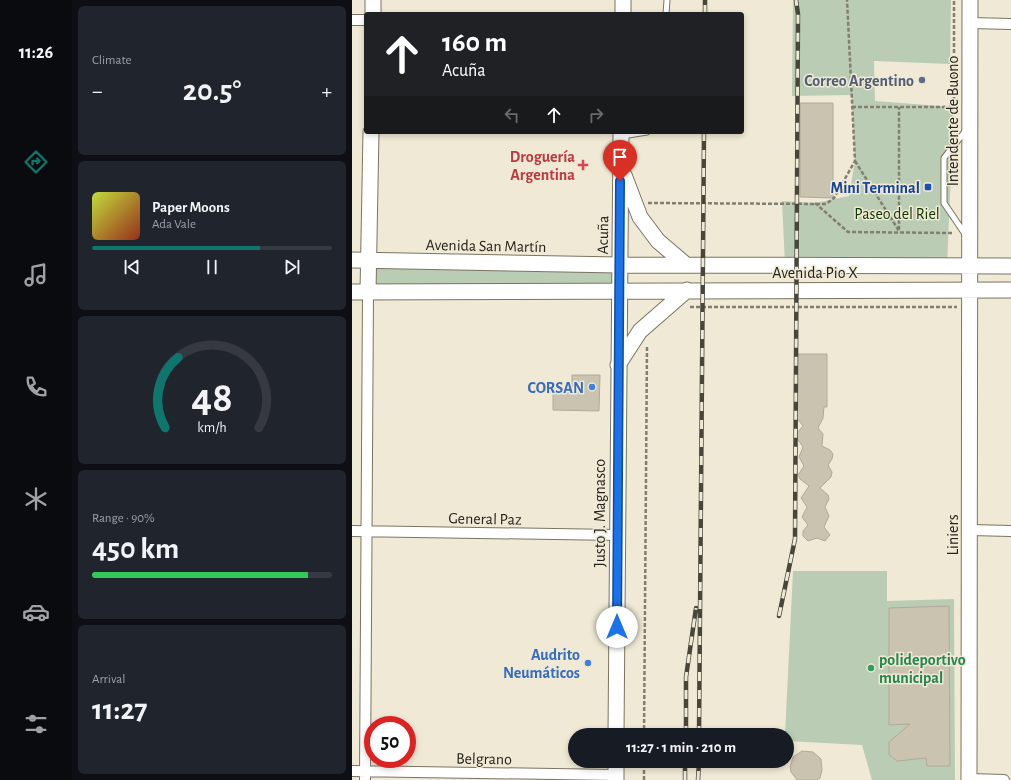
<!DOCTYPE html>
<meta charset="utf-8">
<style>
:root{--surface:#171b24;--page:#20242c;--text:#f1f3f6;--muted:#9ea1a6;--line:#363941;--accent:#0f766e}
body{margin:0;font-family:"Alegreya Sans",sans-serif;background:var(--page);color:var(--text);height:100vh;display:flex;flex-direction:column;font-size:15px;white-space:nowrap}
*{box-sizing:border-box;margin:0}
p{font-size:13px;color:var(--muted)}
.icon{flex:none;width:22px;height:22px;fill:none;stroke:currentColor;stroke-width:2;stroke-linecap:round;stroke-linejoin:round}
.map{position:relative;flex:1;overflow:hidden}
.drawer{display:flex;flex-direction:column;gap:6px;padding:6px;background:#0d0f14;width:280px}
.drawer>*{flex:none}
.guide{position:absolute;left:12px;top:12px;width:380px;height:122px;border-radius:4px;box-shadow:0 2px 6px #0003;background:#202124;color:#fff;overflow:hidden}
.speed{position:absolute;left:12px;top:716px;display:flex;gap:8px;font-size:20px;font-weight:700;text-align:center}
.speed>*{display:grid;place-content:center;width:52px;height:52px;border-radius:50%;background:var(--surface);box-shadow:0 2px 6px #0003;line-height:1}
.speed .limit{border:6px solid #d22;background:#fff;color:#111}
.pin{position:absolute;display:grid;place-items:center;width:34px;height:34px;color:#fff;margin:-41px -17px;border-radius:50% 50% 50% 0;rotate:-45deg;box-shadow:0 0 4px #0007}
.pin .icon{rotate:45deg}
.me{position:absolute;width:44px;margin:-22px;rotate:0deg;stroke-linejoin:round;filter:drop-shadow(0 0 3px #0008)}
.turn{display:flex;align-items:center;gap:14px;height:84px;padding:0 12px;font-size:18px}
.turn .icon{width:52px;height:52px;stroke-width:2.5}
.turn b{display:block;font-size:28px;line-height:34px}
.lanes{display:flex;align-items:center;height:38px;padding:0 12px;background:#0003;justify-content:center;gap:20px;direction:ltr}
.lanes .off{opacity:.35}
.big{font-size:30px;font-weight:700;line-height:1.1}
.drawer .tile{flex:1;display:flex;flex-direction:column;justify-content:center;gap:6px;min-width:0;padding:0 14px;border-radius:6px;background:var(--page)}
.drawer .dial{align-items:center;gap:0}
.dial svg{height:104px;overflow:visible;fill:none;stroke:var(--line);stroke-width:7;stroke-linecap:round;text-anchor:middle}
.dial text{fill:var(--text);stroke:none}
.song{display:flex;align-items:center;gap:12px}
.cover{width:48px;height:48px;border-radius:6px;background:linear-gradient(135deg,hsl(70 70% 55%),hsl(10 70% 35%))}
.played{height:4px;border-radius:2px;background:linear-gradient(90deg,var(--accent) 70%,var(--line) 70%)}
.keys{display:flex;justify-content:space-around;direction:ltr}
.heat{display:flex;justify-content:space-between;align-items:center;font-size:22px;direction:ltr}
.charge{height:6px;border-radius:3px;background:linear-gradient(90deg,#34c759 90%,var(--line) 0)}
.trip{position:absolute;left:216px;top:728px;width:226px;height:40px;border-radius:20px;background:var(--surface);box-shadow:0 2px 6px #0003;font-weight:700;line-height:40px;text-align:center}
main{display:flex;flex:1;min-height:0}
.dock{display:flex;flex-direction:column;width:72px;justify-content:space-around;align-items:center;background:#090b0e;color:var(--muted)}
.dock .icon{width:28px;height:28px}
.dock .active{color:var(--accent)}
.dock b{font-size:18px;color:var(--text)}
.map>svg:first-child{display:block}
.green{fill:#bacdb4}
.building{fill:#cac3af;stroke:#b1aa96}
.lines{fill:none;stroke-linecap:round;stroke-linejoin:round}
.service-casing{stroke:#7b7462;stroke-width:7}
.minor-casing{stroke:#7b7462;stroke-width:12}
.secondary-casing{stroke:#7b7462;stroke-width:17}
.path{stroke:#827e70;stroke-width:2.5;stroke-dasharray:4 2;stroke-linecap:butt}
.service{stroke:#fff;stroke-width:5}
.minor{stroke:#fff;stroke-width:10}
.secondary{stroke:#fff;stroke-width:15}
.rail-casing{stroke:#48463b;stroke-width:4.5}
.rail{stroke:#f0e9d5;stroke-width:3;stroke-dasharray:9;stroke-linecap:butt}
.route-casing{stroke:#114b97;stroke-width:10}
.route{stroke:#1a73e8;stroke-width:7}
.service-dot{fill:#5c6f8a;stroke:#f0e9d5;stroke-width:1.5}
.health-dot{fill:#e0444e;stroke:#f0e9d5;stroke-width:1.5}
.transit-dot{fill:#1a4fb4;stroke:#f0e9d5;stroke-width:1.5}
.shop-dot{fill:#3f7fe0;stroke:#f0e9d5;stroke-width:1.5}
.leisure-dot{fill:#2e9e5b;stroke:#f0e9d5;stroke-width:1.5}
.labels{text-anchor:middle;stroke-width:3;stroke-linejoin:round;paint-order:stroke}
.service-label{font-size:16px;font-weight:bold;fill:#4e5e75;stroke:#f0e9d5;text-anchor:end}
.street-label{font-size:16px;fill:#25231b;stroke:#f0e9d5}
.health-label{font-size:16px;font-weight:bold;fill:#be3a42;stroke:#f0e9d5;text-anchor:end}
.transit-label{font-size:16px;font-weight:bold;fill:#164399;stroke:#f0e9d5;text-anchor:end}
.park-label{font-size:16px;fill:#113703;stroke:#f0e9d5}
.shop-label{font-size:16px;font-weight:bold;fill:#366cbe;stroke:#f0e9d5;text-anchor:end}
.leisure-label{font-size:16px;font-weight:bold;fill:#27864d;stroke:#f0e9d5;text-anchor:start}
</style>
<main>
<nav class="dock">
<b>11:26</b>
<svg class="icon active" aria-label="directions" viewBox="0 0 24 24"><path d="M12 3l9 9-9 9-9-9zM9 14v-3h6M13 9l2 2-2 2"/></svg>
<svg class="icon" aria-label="music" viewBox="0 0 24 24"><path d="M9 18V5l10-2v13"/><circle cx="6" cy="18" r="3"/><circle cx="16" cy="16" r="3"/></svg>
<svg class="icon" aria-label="phone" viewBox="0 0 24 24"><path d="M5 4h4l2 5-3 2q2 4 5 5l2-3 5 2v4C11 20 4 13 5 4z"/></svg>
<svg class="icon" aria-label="climate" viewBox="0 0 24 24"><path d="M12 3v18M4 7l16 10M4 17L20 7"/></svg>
<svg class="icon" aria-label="car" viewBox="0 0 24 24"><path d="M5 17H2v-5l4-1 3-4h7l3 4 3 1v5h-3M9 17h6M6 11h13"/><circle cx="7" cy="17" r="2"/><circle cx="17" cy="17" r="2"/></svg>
<svg class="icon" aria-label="filters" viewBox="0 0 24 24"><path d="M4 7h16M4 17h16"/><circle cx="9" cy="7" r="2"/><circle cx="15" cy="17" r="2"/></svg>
</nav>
<section class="drawer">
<div class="tile"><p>Climate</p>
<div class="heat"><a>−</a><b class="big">20.5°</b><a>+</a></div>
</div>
<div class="tile">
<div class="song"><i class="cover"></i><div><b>Paper Moons</b><p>Ada Vale</p></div></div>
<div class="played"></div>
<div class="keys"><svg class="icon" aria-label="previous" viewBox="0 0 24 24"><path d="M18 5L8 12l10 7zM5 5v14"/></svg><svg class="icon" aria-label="pause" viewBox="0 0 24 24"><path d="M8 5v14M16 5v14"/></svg><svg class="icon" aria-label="next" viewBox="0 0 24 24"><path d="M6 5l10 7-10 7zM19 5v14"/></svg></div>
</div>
<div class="tile dial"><svg viewBox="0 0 100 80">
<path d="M14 69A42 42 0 1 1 86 69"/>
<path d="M14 69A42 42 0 0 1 24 15" stroke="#0f766e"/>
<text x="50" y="56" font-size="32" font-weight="700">48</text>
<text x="50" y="72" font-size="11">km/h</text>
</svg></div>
<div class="tile"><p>Range · 90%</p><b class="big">450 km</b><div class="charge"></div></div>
<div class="tile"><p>Arrival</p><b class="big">11:27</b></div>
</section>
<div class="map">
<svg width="659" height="780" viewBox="0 0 659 780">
<rect width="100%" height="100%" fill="#f0e9d5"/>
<path class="green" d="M441 0H599L598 64 522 61 523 101 602 107 595 265H433L430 201 463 203 497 196 503 161 500 95 440 96Z
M17 260 267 265V291L16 292Z
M441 571H535V601L602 599 603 780H520L510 745 435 741V735H433Z"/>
<path class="building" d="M448 103H481V198L448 197Z
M444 354H475V407H472L471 418 466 428 471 434 470 446 478 450 481 454 480 459 476 465 480 472 479 477 468 488 476 495 477 499 473 507 477 516 472 527 478 535 473 541 465 538 456 541 451 536V531L456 525 450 517 455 507 449 498 457 486 448 479 446 475 452 466 447 457 451 447 444 437 445 433 451 426 444 417Z
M220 375H248L247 411 201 410V389L220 390Z
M597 606 598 766H575L574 758 545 761 537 755V742L558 724 537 725V608Z
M450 751 461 752 469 759 470 770 468 778 464 780H445L439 772 438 767 441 757Z"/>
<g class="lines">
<defs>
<path id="service" d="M314 14 315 0
M270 136 295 132
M613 234 592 203V158L614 130"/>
<path id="minor" d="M0 20H14
M618 23 659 24
M618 530 659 531
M0 531 265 535
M0 771 264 775
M617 779 652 780
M13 780 16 292"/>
<path id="secondary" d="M271 0V14
M21 14V0
M272 175 288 217 306 241 333 264
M0 260 267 265 659 266
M0 292 659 290
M16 292 19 132
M266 365 288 331 335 290
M264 735 269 132
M264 780V761
M617 780 618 0"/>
</defs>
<use href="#service" class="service-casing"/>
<use href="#minor" class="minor-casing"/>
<use href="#secondary" class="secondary-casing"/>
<path class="path" d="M500 107H605
M602 107V0
M503 161 547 231V107
M296 203 474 204 482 198 503 161 495 0
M463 203 496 232 600 233
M338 307H605
M292 735 295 347
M292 780V761"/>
<use href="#service" class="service"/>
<use href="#minor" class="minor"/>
<use href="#secondary" class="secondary"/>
<defs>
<path id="rail" d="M353 14V0
M427 616 443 539 446 14 444 0
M334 735V677L344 608
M347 735 352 132
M333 780V761
M346 780 347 761"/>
</defs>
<use href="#rail" class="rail-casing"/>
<use href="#rail" class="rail"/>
</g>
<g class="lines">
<defs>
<path id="route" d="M265 627 268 181"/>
</defs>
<use href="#route" class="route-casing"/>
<use href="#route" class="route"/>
</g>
<circle class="service-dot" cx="570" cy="80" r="4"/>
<path class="health-dot" d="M229 159h4v4h4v4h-4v4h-4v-4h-4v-4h4z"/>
<rect class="transit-dot" x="572" y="183" width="8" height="8" rx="2"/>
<g class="shop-dot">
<circle cx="240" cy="387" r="4"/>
<circle cx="236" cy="663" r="4"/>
</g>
<circle class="leisure-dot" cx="519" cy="668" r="4"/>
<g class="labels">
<g class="service-label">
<text x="562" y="86">Correo Argentino</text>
</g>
<g class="street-label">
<text transform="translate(600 121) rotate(-90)" y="6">Intendente de Buono</text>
<text transform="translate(250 235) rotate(-89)" y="6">Acuña</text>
<text transform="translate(134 245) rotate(1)" y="6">Avenida San Martín</text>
<text x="463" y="278">Avenida Pio X</text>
<text transform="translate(247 513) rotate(-90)" y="6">Justo J. Magnasco</text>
<text transform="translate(133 518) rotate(1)" y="6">General Paz</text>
<text transform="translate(600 535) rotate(-90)" y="6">Liniers</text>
<text transform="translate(132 758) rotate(1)" y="6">Belgrano</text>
</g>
<g class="health-label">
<text x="223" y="162">Droguería<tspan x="223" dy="18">Argentina</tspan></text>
</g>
<g class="transit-label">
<text x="568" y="193">Mini Terminal</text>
</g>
<g class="park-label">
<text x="545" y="219">Paseo del Riel</text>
</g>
<g class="shop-label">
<text x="232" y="393">CORSAN</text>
<text x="228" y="660">Audrito<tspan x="228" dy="18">Neumáticos</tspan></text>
</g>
<g class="leisure-label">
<text x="527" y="665">polideportivo<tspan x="527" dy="18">municipal</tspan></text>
</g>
</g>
</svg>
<div class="speed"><div class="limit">50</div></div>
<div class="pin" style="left:268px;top:181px;background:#d93025"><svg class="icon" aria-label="arrive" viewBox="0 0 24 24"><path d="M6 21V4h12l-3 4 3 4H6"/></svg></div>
<svg class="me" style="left:265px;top:627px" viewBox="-20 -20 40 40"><circle r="19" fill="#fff"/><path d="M0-13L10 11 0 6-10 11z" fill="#1a73e8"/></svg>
<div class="trip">11:27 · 1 min · 210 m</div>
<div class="guide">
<div class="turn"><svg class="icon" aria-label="ahead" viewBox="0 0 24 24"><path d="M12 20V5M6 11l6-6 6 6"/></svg><div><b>160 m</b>Acuña</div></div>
<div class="lanes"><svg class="icon off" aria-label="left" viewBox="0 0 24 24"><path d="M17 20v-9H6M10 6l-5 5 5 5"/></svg><svg class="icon" aria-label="ahead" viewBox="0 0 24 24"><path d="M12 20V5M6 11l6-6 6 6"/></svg><svg class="icon off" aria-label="right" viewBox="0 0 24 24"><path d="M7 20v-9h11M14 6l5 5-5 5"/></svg></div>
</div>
</div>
</main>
